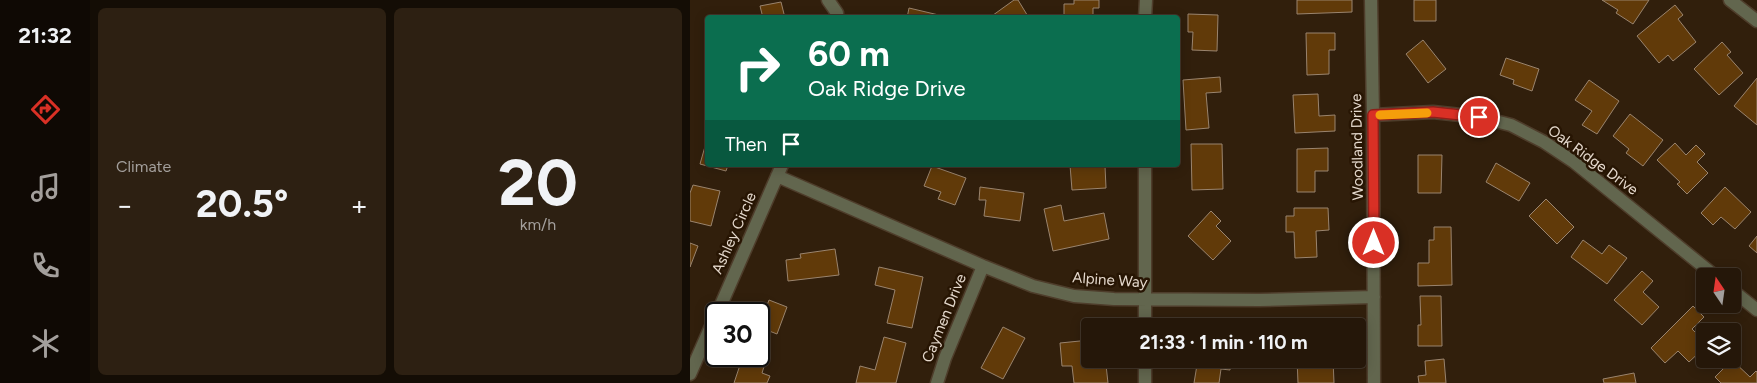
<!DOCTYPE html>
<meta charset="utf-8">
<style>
:root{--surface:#251709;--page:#2d2012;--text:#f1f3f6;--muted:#a39f9c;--line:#42362a;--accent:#d93025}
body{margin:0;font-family:Figtree,sans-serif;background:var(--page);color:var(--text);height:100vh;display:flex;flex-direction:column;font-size:19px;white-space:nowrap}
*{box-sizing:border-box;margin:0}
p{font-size:16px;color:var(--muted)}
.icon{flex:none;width:28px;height:28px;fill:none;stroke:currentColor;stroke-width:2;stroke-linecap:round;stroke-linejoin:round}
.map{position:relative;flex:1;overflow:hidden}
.side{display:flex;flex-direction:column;gap:8px;padding:8px;background:#140d05;width:600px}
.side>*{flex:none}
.guide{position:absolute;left:15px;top:15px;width:475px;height:152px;border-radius:5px;box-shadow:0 2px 12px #0003,0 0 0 1px var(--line);background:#0b6e4f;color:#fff;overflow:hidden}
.needle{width:32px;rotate:347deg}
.fabs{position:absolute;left:1006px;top:268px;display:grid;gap:10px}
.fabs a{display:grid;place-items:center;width:45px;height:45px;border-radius:5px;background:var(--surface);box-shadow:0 2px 12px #0003,0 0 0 1px var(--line);font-size:25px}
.speed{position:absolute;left:15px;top:302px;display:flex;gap:10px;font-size:25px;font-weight:700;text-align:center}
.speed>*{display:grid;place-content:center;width:65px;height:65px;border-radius:50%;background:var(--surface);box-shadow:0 2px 12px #0003,0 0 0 1px var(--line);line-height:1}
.speed .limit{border:2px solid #111;border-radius:8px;background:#fff;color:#111}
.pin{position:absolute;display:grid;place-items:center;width:42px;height:42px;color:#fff;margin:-21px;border:2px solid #fff;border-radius:50%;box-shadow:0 1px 5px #0007}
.me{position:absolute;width:55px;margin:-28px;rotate:0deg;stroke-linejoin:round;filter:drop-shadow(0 0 4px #0008)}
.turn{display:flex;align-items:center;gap:18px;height:105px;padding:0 20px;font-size:22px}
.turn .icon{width:65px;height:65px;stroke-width:2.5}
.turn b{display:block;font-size:35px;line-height:42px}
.then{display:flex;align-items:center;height:48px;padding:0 20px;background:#0003;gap:10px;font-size:19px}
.big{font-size:38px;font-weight:700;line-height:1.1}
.side .card{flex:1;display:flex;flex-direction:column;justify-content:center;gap:8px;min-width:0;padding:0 18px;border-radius:8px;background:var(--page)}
.side .dial{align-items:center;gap:0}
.dial b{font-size:65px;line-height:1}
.heat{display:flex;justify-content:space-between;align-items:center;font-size:28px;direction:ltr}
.side .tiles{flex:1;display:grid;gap:8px;grid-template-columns:repeat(2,1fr)}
.trip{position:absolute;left:391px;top:318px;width:285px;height:50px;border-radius:5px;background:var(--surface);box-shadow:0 2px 12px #0003,0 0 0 1px var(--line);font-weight:700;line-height:50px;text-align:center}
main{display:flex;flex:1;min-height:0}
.menu{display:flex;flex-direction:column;width:90px;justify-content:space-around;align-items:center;background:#0f0904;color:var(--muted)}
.menu .icon{width:35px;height:35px}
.menu .selected{color:var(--accent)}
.menu b{font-size:22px;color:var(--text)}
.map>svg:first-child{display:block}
.building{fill:#613a09;stroke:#9a846e}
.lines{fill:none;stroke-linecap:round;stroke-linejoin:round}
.street-casing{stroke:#4e3d2b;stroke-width:15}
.street{stroke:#62664e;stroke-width:12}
.route-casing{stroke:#8d1f18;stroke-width:12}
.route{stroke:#d93025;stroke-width:9}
.slow{stroke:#f59e0b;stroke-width:9}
.labels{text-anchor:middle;stroke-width:5;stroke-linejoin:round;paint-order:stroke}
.street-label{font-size:15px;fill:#e5d9cd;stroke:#271503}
</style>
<main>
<nav class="menu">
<b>21:32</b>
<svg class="icon selected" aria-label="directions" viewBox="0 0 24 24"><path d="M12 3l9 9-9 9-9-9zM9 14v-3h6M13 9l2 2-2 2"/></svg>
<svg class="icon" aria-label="music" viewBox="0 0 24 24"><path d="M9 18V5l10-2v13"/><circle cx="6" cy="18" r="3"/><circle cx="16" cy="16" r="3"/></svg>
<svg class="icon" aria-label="phone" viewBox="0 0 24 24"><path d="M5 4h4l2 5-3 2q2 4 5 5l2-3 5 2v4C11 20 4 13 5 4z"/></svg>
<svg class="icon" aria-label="climate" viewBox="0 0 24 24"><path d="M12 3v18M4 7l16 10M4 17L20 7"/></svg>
</nav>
<section class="side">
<div class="tiles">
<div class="card"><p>Climate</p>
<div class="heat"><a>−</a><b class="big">20.5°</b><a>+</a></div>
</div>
<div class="card dial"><b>20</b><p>km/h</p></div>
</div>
</section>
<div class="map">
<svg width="1067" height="383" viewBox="0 0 1067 383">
<rect width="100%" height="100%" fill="#311f0c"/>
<path class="building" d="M324 0H328L339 18H299Z
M384 0H409V8H403V18L374 16V4H384Z
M607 0H662V12L607 14Z
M724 0H746V21H724Z
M912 0H959L943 24 926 13 928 10Z
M91 2 95 18H73L70 6Z
M985 5 993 15 988 19 1006 42 983 61 978 55 969 63 947 36Z
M219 8 253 16V18H217Z
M498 14 528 15 527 51 502 50 503 32H498Z
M616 33H645V50H639V74L617 75Z
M733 40 756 69 738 83 716 54Z
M1032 42 1041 52 1037 55 1053 73 1029 95 1004 69Z
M816 58 849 69 842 91 823 84 824 80 810 75Z
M530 77 531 92 516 93 519 128 496 130 493 80Z
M1067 78V125L1044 106Z
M899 80 929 101 907 134 892 125 902 111 885 100Z
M628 94 629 116 645 115V131L605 133 603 95Z
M940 114 973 140 953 166 936 153 939 149 923 136Z
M18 136V165H38L36 171 10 164Z
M985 143 996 155 1006 145 1015 154 1007 162 1018 173 997 194 987 184 990 182 967 160Z
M501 144H532L533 189 502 190Z
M638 148V171H625V192H607V149Z
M728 155H752L751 193H728Z
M806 163 840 183 829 201 796 182Z
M380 165 415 166 416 188 382 190Z
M242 166 276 178 265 205 248 199 251 192 234 186Z
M3 185 30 191 21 226 0 221V193Z
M290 187 334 193 330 221 294 216 296 200H289Z
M1035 187 1061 212 1045 229 1031 217 1023 225 1011 213Z
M856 199 884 227 867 244 839 216Z
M371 205 374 221 414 213 419 239 363 251 354 209Z
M604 208H638L639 230 626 231 627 257 605 258 604 232H596V216H604Z
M521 211 531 221 526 226 541 241 523 260 498 236Z
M744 227H761L762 285 728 286V263H739V240H744Z
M1067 236V253L1059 246Z
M893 240 912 254 919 245 937 258 917 284 881 257Z
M0 243 8 246 0 267Z
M145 249 149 275 98 281 96 260 111 258 110 254Z
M189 267 233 277 222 328 197 323 205 290 185 285Z
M952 271 963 281 953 292 969 307 952 325 924 300Z
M730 296H751L752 346H728V325H731Z
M79 300 97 307 87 334 69 327Z
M1003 306 1014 317 1002 329 1015 342V347L999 362 988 351 975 363 961 348Z
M313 327 335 338 313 379 291 368Z
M194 337 216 343 206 383H166L170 366 185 370Z
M400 340V359H407L408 366 416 365 418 383H384L382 366H372L370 343Z
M69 354 77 357 72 373 80 376 77 383H44L53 356H69Z
M508 359H541L540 370 531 369 529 383H504Z
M607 359H643L644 383H608Z
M754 359 756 383H729L728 376 736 375 735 361Z
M1042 360 1060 377 1066 371 1067 372V383H1031L1025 377Z
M944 373 946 383H914L913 379Z"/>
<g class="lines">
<defs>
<path id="street" d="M138 0 147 13V18
M681 0 683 115 684 383
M1040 0 1067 21
M455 18 456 0
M683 115 743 112 789 117 821 125 854 142 884 162 1025 276
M455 165V326
M87 176 293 266 343 286 384 296 424 299 569 300 684 297
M1042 290 1067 310
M27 314 92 165
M455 359V383
M0 374 26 315
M247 383 255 358 293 266"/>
</defs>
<use href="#street" class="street-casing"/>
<use href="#street" class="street"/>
</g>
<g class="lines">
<defs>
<path id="route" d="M684 243 683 115 743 112 789 117"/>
</defs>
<use href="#route" class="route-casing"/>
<use href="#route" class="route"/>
<path class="slow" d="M690 115 737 113"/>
</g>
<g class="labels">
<g class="street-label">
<text transform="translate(667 147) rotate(-91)" y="5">Woodland Drive</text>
<text transform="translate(903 160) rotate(36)" y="5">Oak Ridge Drive</text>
<text transform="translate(44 233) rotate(-66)" y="5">Ashley Circle</text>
<text transform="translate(420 280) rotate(4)" y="5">Alpine Way</text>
<text transform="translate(254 318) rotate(-68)" y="5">Caymen Drive</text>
</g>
</g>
</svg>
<div class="fabs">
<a><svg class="needle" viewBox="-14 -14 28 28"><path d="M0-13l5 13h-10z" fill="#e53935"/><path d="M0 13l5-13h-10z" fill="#a39f9c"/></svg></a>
<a><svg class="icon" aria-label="layers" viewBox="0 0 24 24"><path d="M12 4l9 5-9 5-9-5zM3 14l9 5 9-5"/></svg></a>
</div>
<div class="speed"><div class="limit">30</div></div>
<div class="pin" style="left:789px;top:117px;background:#d93025"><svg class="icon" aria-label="arrive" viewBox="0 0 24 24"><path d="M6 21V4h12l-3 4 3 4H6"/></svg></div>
<svg class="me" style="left:684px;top:243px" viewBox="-20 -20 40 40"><circle r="17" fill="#d93025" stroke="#fff" stroke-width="3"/><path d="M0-11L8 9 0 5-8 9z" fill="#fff"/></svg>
<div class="trip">21:33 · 1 min · 110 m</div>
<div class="guide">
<div class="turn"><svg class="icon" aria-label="right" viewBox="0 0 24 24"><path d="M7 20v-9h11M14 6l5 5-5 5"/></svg><div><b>60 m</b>Oak Ridge Drive</div></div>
<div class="then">Then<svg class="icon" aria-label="arrive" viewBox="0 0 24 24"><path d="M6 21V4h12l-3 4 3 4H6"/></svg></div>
</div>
</div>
</main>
